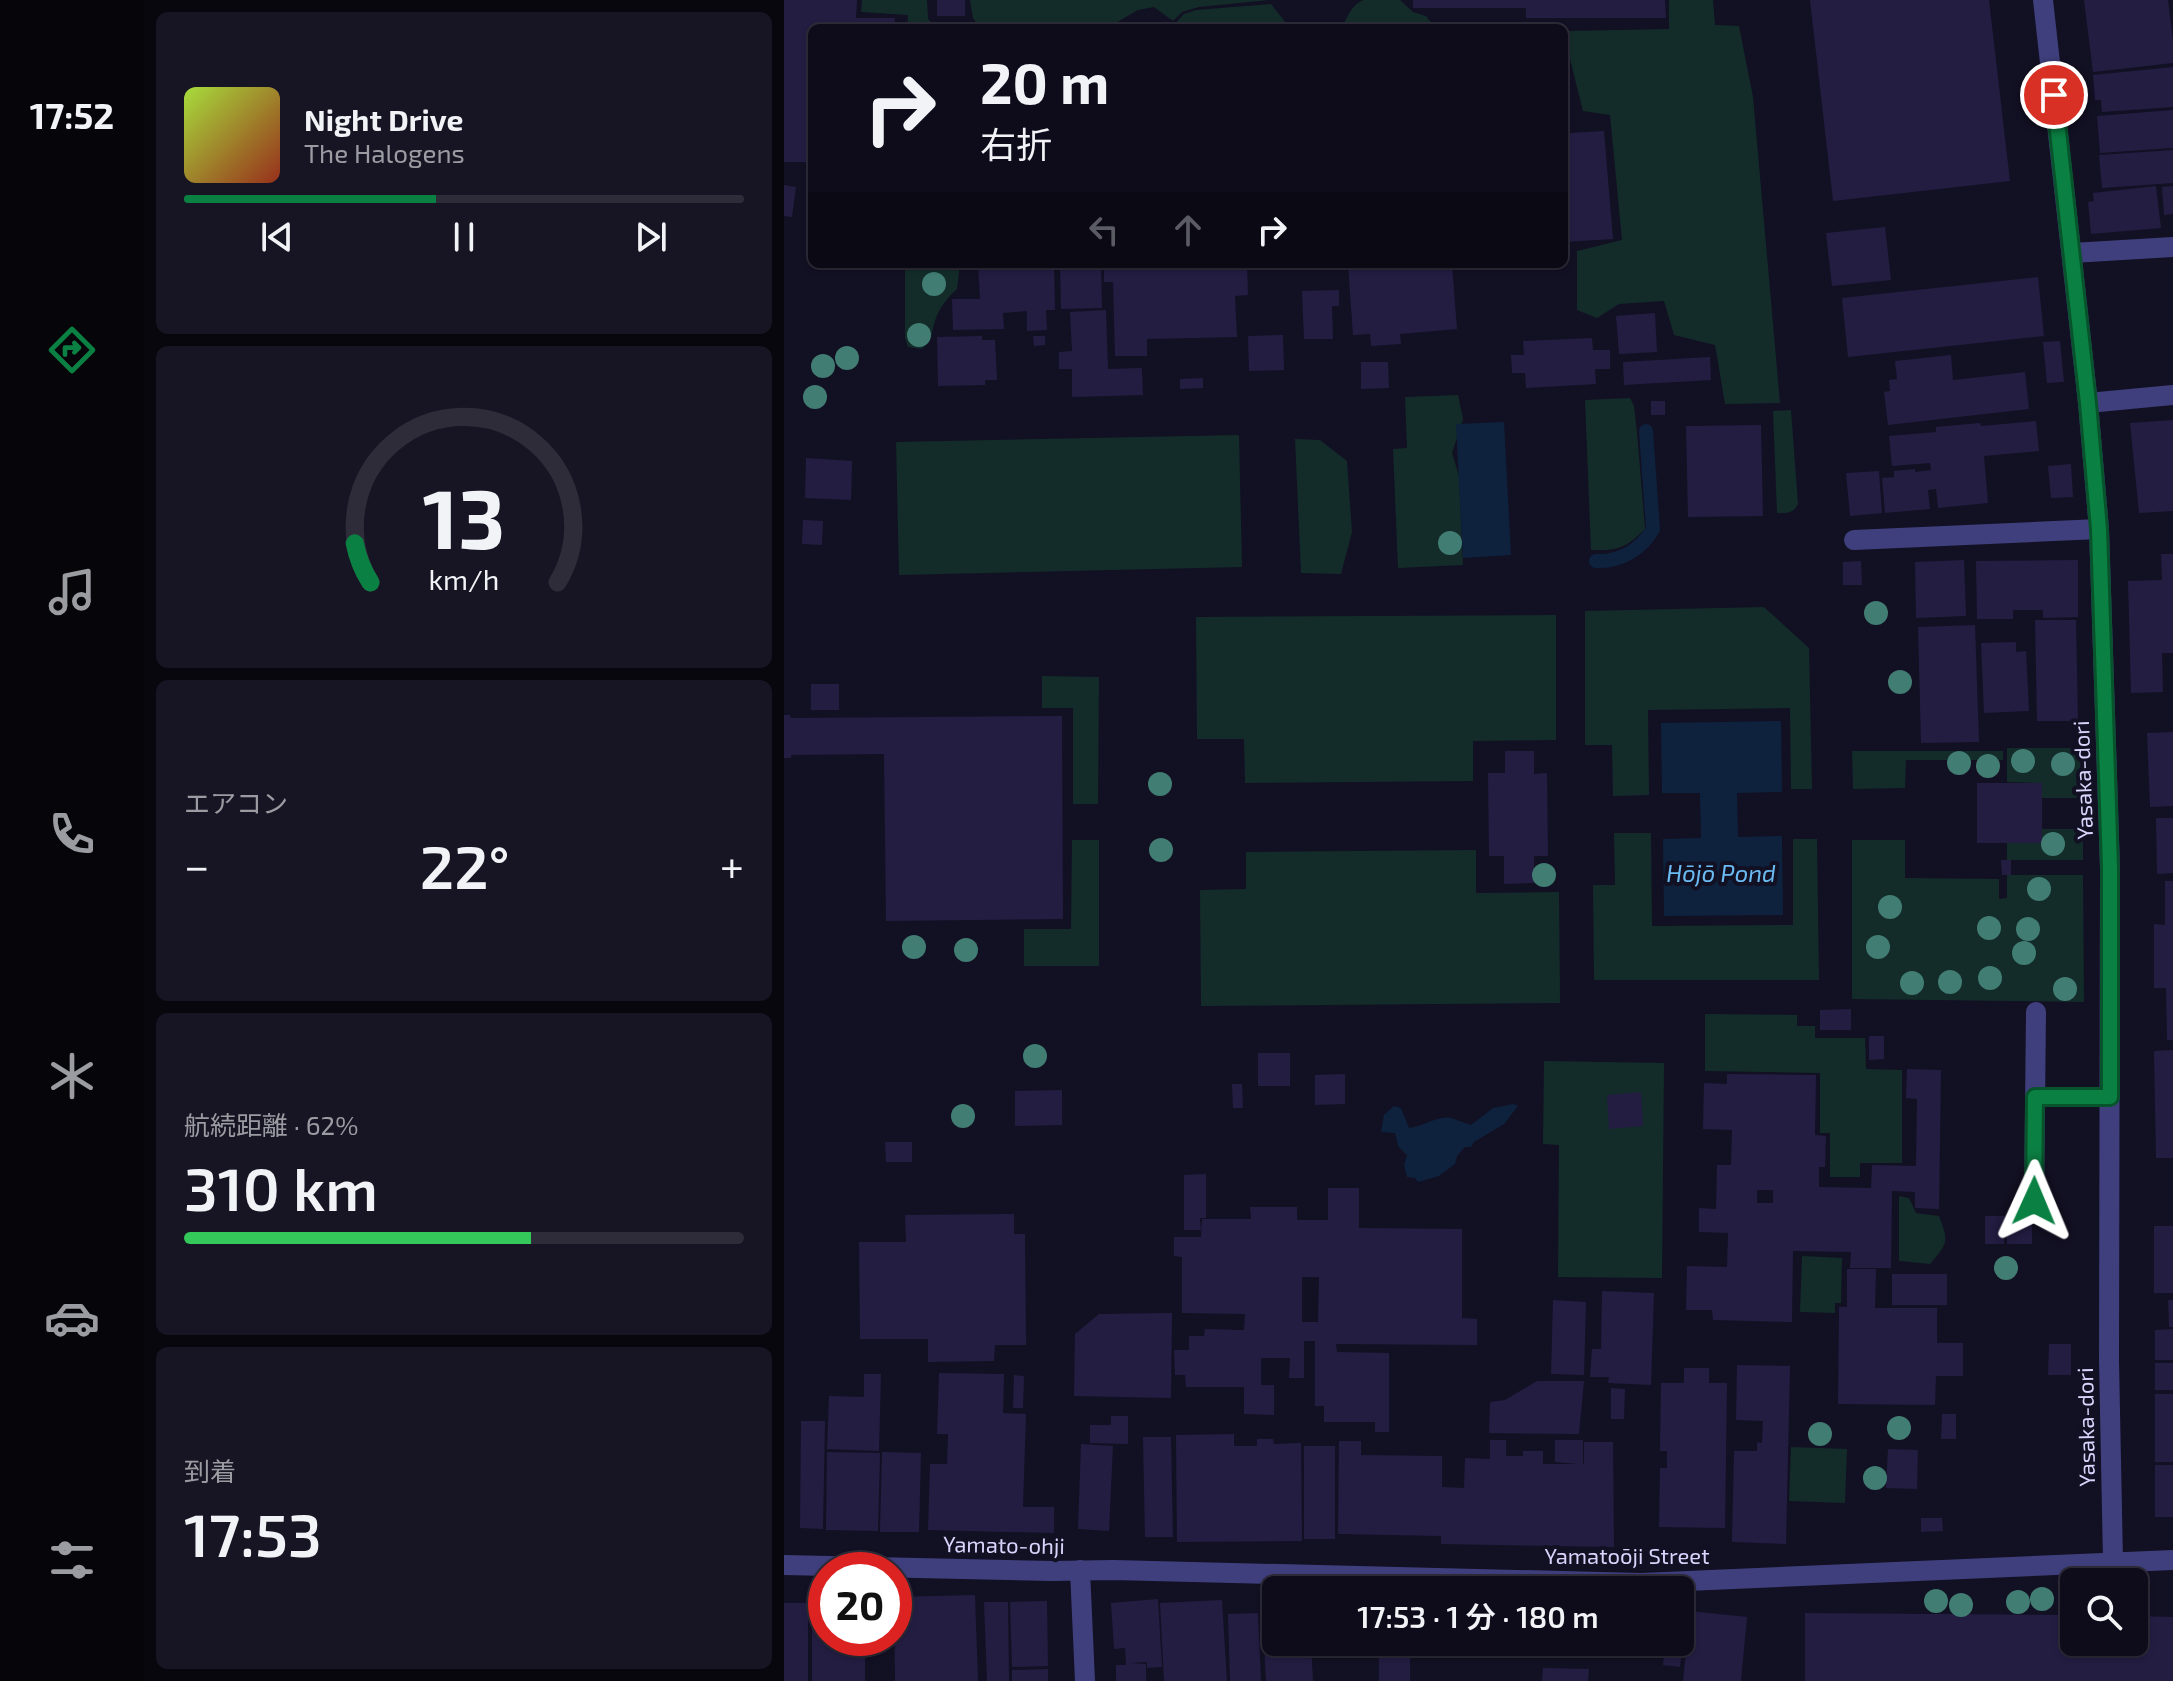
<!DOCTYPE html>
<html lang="ja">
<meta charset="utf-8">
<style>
:root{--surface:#0e0c1a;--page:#171523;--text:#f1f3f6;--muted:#9b9ba2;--line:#2e2c39;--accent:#0b8043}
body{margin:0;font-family:"Exo 2","Noto Sans JP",sans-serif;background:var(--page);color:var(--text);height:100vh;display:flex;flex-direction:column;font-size:30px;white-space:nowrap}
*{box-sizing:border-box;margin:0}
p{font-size:26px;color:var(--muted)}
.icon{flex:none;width:44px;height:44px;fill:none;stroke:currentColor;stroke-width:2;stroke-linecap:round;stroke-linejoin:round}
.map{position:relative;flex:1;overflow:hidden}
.panel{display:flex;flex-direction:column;gap:12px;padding:12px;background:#08070e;width:640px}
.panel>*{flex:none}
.banner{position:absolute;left:24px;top:24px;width:760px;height:244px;border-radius:12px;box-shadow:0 2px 6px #0004,0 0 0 2px var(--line);background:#0e0c1a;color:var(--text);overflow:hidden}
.controls{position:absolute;left:1276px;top:1568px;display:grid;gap:16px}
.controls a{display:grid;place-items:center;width:88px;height:88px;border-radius:12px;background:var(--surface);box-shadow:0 2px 6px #0004,0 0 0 2px var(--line);font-size:40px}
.speed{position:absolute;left:24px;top:1552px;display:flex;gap:16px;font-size:40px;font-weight:700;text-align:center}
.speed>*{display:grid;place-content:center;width:104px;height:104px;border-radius:50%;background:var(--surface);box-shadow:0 2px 6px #0004,0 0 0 2px var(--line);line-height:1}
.speed .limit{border:12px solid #d22;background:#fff;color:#111}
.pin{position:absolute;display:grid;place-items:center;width:68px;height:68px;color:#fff;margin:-34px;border:4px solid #fff;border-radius:50%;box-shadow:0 2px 8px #0007}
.me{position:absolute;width:88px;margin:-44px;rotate:1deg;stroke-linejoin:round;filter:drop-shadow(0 0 6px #0008)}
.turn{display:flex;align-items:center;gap:28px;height:168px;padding:0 40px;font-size:36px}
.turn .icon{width:104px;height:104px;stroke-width:2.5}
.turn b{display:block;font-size:56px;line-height:68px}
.lanes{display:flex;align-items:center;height:76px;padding:0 40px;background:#0003;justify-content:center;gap:40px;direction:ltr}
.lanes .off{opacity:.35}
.big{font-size:60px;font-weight:600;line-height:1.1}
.panel .card{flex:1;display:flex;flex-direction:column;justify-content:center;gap:12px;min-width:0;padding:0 28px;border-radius:12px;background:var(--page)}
.panel .dial{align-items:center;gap:0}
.dial svg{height:208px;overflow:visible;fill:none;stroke:var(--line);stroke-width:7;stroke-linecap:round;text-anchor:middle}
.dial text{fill:var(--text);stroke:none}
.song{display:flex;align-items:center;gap:24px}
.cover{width:96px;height:96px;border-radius:12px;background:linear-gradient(135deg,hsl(80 70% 55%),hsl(10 70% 35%))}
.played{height:8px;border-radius:4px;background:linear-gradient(90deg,var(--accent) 45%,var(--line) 45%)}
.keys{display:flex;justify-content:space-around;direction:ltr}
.heat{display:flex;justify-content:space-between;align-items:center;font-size:44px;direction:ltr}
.charge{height:12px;border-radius:6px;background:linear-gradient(90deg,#34c759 62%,var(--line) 0)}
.trip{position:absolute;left:478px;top:1576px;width:432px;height:80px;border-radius:12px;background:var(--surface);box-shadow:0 2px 6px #0004,0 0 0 2px var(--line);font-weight:600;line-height:80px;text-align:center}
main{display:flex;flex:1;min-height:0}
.tab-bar{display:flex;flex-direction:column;width:144px;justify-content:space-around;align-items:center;background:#06050a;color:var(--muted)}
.tab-bar .icon{width:56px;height:56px}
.tab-bar .on{color:var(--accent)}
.tab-bar b{font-size:36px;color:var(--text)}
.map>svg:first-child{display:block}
.green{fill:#132c2a}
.water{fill:#0e223e}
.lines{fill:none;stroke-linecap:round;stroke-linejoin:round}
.stream{stroke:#0e223e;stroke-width:14}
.building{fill:#231d42;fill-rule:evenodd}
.minor{stroke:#3f3f7e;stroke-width:20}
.tree{fill:#417d73}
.route-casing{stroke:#07532c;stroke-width:20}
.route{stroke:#0b8043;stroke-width:14}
.labels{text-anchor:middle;stroke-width:8;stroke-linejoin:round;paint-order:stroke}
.street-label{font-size:22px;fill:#d7d5fc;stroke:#121023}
.water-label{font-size:24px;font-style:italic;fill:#6bbbf3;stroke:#121023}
</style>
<main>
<nav class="tab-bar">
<b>17:52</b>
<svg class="icon on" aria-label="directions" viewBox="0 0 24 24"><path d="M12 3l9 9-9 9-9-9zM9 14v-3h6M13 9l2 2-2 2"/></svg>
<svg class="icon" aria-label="music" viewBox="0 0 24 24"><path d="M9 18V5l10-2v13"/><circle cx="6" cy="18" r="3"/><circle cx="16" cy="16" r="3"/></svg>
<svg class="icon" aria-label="phone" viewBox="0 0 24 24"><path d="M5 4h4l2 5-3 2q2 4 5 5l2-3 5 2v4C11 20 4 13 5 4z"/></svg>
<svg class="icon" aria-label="climate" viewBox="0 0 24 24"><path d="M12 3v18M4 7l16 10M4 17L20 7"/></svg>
<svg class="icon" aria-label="car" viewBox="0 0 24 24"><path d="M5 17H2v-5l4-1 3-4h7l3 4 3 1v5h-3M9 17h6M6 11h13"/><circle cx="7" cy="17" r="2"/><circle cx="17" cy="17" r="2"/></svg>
<svg class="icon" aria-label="filters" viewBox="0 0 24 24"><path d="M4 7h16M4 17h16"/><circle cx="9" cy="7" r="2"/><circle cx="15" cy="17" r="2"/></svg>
</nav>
<section class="panel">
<div class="card">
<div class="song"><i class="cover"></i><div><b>Night Drive</b><p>The Halogens</p></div></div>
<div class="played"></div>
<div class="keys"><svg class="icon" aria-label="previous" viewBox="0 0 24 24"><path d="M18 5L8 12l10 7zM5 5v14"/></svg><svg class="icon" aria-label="pause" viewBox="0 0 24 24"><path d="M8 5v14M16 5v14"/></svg><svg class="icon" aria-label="next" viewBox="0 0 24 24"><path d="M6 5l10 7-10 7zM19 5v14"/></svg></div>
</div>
<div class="card dial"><svg viewBox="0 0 100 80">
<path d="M14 69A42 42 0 1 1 86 69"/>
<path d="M14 69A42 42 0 0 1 8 54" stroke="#0b8043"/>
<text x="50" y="56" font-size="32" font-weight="700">13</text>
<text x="50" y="72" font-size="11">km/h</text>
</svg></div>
<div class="card"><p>エアコン</p>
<div class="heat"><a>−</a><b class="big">22°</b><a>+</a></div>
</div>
<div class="card"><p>航続距離 · 62%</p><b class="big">310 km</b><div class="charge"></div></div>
<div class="card"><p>到着</p><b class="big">17:53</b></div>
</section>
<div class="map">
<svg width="1389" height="1681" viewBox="0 0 1389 1681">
<rect width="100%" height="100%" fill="#121023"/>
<path class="green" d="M78 0H143L144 19 152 28H123L124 15 77 12Z
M186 0H485L415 7 398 12 389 21 370 7 354 10 323 28H196L189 18Z
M579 0H616L629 12 642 16 651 28H558C563 17 567 6 579 0Z
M885 0H929L931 25 955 26 969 97 996 403 941 404 931 345 890 335 880 301 835 304 813 318 793 310V251L838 240 826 115 799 111 784 51 783 31 885 29Z
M487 4 506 28H387L400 14 412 10Z
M121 264H176L173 289C164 297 155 308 151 321 146 336 151 335 138 349L124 347 121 338Z
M674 395 679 419 668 453 675 476 679 565 614 568 609 449 623 448 621 397Z
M846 398 850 406 853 432 861 529C842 548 833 551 807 550L801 400Z
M1007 410 1014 504C1009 514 1003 513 993 513L989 411Z
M455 435 458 567 115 575 112 442Z
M511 439 536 440 563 461 568 532 557 574 517 573Z
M980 607 1025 648 1028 789H1007L1006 708 864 710 865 795 829 796 828 745H801V611Z
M772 615V740L689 741V781L461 783 460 739H413L412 617Z
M258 676 315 677 314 804H289V708H258Z
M1223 748H1297L1298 798H1257V783L1223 782Z
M1068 751H1219V760H1122L1121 788 1069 789Z
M1258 829H1299V860H1223V843Z
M830 833H867L868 926 1009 925V839H1033L1035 980H810L809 885H831Z
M288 840H315V966H240V929H287Z
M1068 840H1121V878L1215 879V899L1223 898V875H1299L1300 1002 1068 999Z
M692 850V893L775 892 776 1003 417 1006 416 890 462 889V852Z
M921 1014 1013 1015V1026H1031V1038H1081L1082 1069 1118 1070V1163H1076V1177H1046V1133H1036V1073L921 1071Z
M760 1061 880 1063 878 1278 774 1277 775 1145 759 1144Z
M1115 1196 1125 1198 1132 1213 1155 1216C1165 1242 1164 1243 1146 1264L1115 1261Z
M1018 1256 1058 1258 1057 1303H1051V1313L1016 1312Z
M1007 1447 1063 1449 1061 1503 1005 1501Z"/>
<path class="water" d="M720 422 727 555 679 558 672 424Z
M997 721 998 792 953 793 954 837 998 836 999 915 880 916 879 839 917 838 916 793H878L877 723Z
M729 1104 734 1106 720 1124 690 1142 687 1147H681L673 1156 671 1164 655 1176 634 1182 631 1178 623 1177 620 1165 623 1155 614 1146 611 1133 597 1132 600 1115 610 1106 617 1108 625 1128C638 1127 655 1115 667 1118 674 1120 680 1123 687 1125L709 1108Z"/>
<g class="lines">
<path class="stream" d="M812 561C836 562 857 550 869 529L862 431"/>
</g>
<path class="building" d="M0 0H73L72 18H111L110 28H28V162H0Z
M153 0H181V16H153Z
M629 0H881L882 18H742V8H629Z
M1026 0H1205L1226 181 1049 201Z
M1300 0H1384L1389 41V63L1309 72Z
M1389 67V107L1318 112 1317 100H1311L1309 75Z
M780 92H782L786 133 820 131 829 239 780 242Z
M1389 110V148L1316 153 1313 116Z
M1389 150V183L1318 188 1315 155Z
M0 185 12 187 8 217 0 216Z
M1372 186 1377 228 1307 234 1304 202 1310 201 1309 193Z
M1389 186V214L1380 215 1378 187Z
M1101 227 1107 280 1048 286 1042 233Z
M194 264H270L271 310H262L263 330 243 331V311L219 313 220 329 169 330 168 299H196Z
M276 264H317L318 308 277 309Z
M320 264H463L464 295 451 296 453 337 363 339V356H331L329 282H320Z
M564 264H668L673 329 616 334 617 344 587 346 586 334 569 335Z
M1254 277 1260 336 1064 357 1058 298Z
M555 290V306H548L549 339H520L518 291Z
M322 310 324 369 358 368 359 395 288 397V369H275V352L288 351 286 312Z
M871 313 873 352 835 354 832 316Z
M499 335 500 370 465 371 464 336Z
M198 336V340H211L213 380H201V385L154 386 153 337Z
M249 336H261V345L250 346Z
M808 338 809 350H826V369H811L812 384 742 388 741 373H728L727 355H740L739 341Z
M1276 341 1280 382 1263 383 1259 342Z
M1167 355 1169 380 1241 372 1245 409 1104 425 1100 392 1106 391 1105 380 1113 379 1111 361Z
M926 357 927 380 840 385 839 362Z
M577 362H604L605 388 577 389Z
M419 378V388L396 389V379Z
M867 401H881V415H867Z
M1389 420V511L1355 513 1346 423Z
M1252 421 1255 451 1200 456 1204 503 1154 508 1152 489 1144 490 1146 509 1101 513 1098 478 1110 477V471L1131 469V472L1147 470 1146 463 1108 466 1105 436 1152 432V427L1196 423 1197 426Z
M977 425 979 516 904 517 902 426Z
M22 458 68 461 67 500 21 498Z
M1287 464 1289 497 1267 498 1264 466Z
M1095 471 1098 513 1066 516 1062 473Z
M19 520 39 521 38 545 18 544Z
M1377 554H1389V653H1378L1379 692 1347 693 1344 581 1378 580Z
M1180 560 1182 616 1132 618 1131 562Z
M1294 560V617L1259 618V610H1229V619H1193L1192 561Z
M1077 561 1078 585H1059V562Z
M1251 620H1292L1294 721H1253Z
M1191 625 1195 742 1137 743 1134 627Z
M1232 642V652L1242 651 1245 711 1200 713 1197 643Z
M27 684H55V710H27Z
M0 715H6L7 718 278 716 279 919 102 921 100 754 7 755V758H0Z
M1389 732V806L1366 807 1363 733Z
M721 751H750V774L763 773 764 856H750V883L720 884V856H705L704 773H721Z
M1193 783H1258V843H1193Z
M1372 818H1389V873L1373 874Z
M1217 860H1227V875H1218Z
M1381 881H1389V1040H1383L1382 988H1370V924L1381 925Z
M1067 1009V1030H1036V1010Z
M1085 1036H1100V1059L1085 1060Z
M1389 1050V1158H1372L1370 1051Z
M474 1053H506V1086H474Z
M1123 1069 1157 1070 1155 1209 1131 1208V1192L1108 1191 1107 1268H1066L1067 1252 1009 1251 1008 1322 929 1320 928 1310H902L903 1266 943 1267 944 1233 915 1232V1208L932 1209 933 1165H947L948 1130 919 1129 920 1083 943 1084V1074L1032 1075 1031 1135 1042 1136 1041 1167H1035V1187L1087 1188 1088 1165 1132 1166 1133 1099 1122 1098ZM973 1190H989V1203H973Z
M561 1074V1104L531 1105V1075Z
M448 1084H458L459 1108H449Z
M278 1090V1125L231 1126V1091Z
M857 1092 859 1126 825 1129 823 1095Z
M101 1142H128V1162H102Z
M422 1174V1218H416L417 1230H400V1175Z
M544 1188H575V1228L678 1229V1318L693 1319V1345L552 1344 553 1352 605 1353V1432H591V1422H540V1406H531V1341H520V1378H505L506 1358H477V1385H490V1415L460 1414V1387H402L401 1375H391L390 1350H405V1336H420L421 1329 460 1330 461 1314 398 1313V1257L390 1256V1237H417L418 1219H467L466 1207H513V1220H544ZM518 1277H535L534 1322H518Z
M230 1214V1234H241L242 1345H211L210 1361 144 1362V1339H76L75 1242H122L121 1215Z
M1201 1216H1221L1220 1244H1201Z
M1223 1216H1248V1244H1223Z
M1370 1226H1389V1293H1370Z
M1063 1269H1092L1091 1308H1153V1343H1179V1376H1152L1151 1405 1054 1404 1055 1307H1063Z
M1108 1274H1163V1305H1108Z
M818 1291 870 1293 867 1385 824 1383 825 1377H806L808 1349H817Z
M769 1300 802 1302 800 1375 767 1374Z
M1384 1300H1389V1327H1385Z
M388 1313 387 1398 290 1396 291 1334 315 1314Z
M1389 1329V1360H1371V1330Z
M1265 1344H1287V1375H1264Z
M1371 1363H1389V1390H1371Z
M953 1365 1006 1366 1002 1544 948 1542 950 1451H973V1442L978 1443 979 1421 952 1420Z
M900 1368H925V1383H943L941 1528 875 1527 876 1468H883V1451H876L877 1383H900Z
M155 1373 220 1374 219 1413 242 1414 239 1507H270V1533L144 1530 146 1464H163L164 1434H153Z
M80 1374H97L95 1451 43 1449 45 1396 80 1397Z
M230 1375 240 1376 239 1408H229Z
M753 1381H800L795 1434 705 1433 706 1402 721 1400Z
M827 1388 841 1389 840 1419H827Z
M1371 1394H1389V1462H1371Z
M1158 1414H1172V1439H1157Z
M327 1416H344V1444L306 1443V1425H327Z
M17 1421H41L39 1529 16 1528Z
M450 1434V1446H473V1439H489L490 1444 517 1443 518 1541 393 1542 392 1435Z
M359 1437H387L389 1537H361Z
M706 1440H722V1456H739V1451H759V1464H794L771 1462V1440H799V1464H800V1442H829L830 1547 657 1544V1536L554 1534 555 1441H577V1455L658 1456V1487L680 1488 681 1458 706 1459Z
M297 1444 329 1446 325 1531 294 1529Z
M520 1446H551V1539H520Z
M1104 1449 1134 1450 1133 1489 1102 1488Z
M43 1452 96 1453 94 1531 42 1530Z
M98 1452 137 1453 135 1532H96Z
M1371 1465H1389V1517H1371Z
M1137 1518H1158L1159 1531 1137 1532Z
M191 1595 194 1681H111L110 1597Z
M374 1599 378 1667 363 1668V1662L346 1663 362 1664V1681H332V1665H342L341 1648 330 1649 327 1603Z
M438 1600 443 1681H380L376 1603Z
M263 1601 264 1666 228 1667 226 1602Z
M200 1602H224L225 1681H203Z
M0 1603H24V1681H0Z
M492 1606V1642H527L529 1681H482L478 1607Z
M906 1611 963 1617 957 1681H899Z
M474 1613 477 1681H446L444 1614Z
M1021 1613 1290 1615V1642H1350V1616L1389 1617V1681H1021Z
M28 1623 42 1624V1638H81V1681H28Z
M896 1639H899L896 1667 879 1665 881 1642H896Z
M595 1642H626V1681H595Z
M759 1668 805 1669 804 1681H758Z
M264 1669V1681H228V1670Z"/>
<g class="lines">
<path class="minor" d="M1259 0 1304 403 1315 529 1326 868 1325 1361 1329 1561
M1288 253 1389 247
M1304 403 1389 395
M1070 540 1315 529
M1251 1097H1326
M1250 1201 1252 1012
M0 1565 269 1571 329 1570 857 1583 1389 1560
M296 1570 301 1681"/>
</g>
<g class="tree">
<circle cx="150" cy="284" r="12"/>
<circle cx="135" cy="335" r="12"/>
<circle cx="63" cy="358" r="12"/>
<circle cx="39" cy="366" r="12"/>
<circle cx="31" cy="397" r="12"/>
<circle cx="666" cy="543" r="12"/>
<circle cx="1092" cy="613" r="12"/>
<circle cx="1116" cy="682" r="12"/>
<circle cx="1239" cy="761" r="12"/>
<circle cx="1175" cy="763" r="12"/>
<circle cx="1279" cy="764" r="12"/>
<circle cx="1204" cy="766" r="12"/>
<circle cx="376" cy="784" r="12"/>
<circle cx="1269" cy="844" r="12"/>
<circle cx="377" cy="850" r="12"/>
<circle cx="760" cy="875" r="12"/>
<circle cx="1255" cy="889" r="12"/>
<circle cx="1106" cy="907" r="12"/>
<circle cx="1205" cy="928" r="12"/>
<circle cx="1244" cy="929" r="12"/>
<circle cx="130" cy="947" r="12"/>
<circle cx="1094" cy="947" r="12"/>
<circle cx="182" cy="950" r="12"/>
<circle cx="1240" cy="953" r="12"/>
<circle cx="1206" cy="978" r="12"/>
<circle cx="1166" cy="982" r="12"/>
<circle cx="1128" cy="983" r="12"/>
<circle cx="1281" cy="989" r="12"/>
<circle cx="251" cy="1056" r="12"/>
<circle cx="179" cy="1116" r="12"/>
<circle cx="1222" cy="1268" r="12"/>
<circle cx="1115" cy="1428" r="12"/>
<circle cx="1036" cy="1434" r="12"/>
<circle cx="1091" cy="1478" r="12"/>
<circle cx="1258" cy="1599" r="12"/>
<circle cx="1152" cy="1601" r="12"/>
<circle cx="1234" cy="1602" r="12"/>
<circle cx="1177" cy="1605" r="12"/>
</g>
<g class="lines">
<defs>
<path id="route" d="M1250 1201 1251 1097H1326V868L1315 529 1304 403 1270 95"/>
</defs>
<use href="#route" class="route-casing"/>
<use href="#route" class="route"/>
</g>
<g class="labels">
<g class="street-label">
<text transform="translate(1299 780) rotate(-92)" y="8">Yasaka-dori</text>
<text transform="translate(1302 1427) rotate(-91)" y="8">Yasaka-dori</text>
<text transform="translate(220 1545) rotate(1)" y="8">Yamato-ohji</text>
<text x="843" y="1564">Yamatoōji Street</text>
</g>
<g class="water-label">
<text x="937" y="882">Hōjō Pond</text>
</g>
</g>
</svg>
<div class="controls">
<a><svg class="icon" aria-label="search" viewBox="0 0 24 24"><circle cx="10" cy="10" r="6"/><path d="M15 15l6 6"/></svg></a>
</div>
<div class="speed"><div class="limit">20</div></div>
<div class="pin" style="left:1270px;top:95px;background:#d93025"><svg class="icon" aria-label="arrive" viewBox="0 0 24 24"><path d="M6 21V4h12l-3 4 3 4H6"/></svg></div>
<svg class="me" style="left:1250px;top:1201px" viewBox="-20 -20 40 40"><path d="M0-17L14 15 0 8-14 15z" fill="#0b8043" stroke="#fff" stroke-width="4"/></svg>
<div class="trip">17:53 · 1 分 · 180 m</div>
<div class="banner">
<div class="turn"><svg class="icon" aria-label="right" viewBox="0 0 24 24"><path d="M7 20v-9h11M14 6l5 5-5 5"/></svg><div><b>20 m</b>右折</div></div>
<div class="lanes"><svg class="icon off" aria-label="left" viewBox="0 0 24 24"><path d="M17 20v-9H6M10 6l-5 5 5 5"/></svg><svg class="icon off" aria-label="ahead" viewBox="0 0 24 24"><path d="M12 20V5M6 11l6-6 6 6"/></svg><svg class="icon" aria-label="right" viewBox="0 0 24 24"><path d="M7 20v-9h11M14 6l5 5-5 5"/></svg></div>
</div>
</div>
</main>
